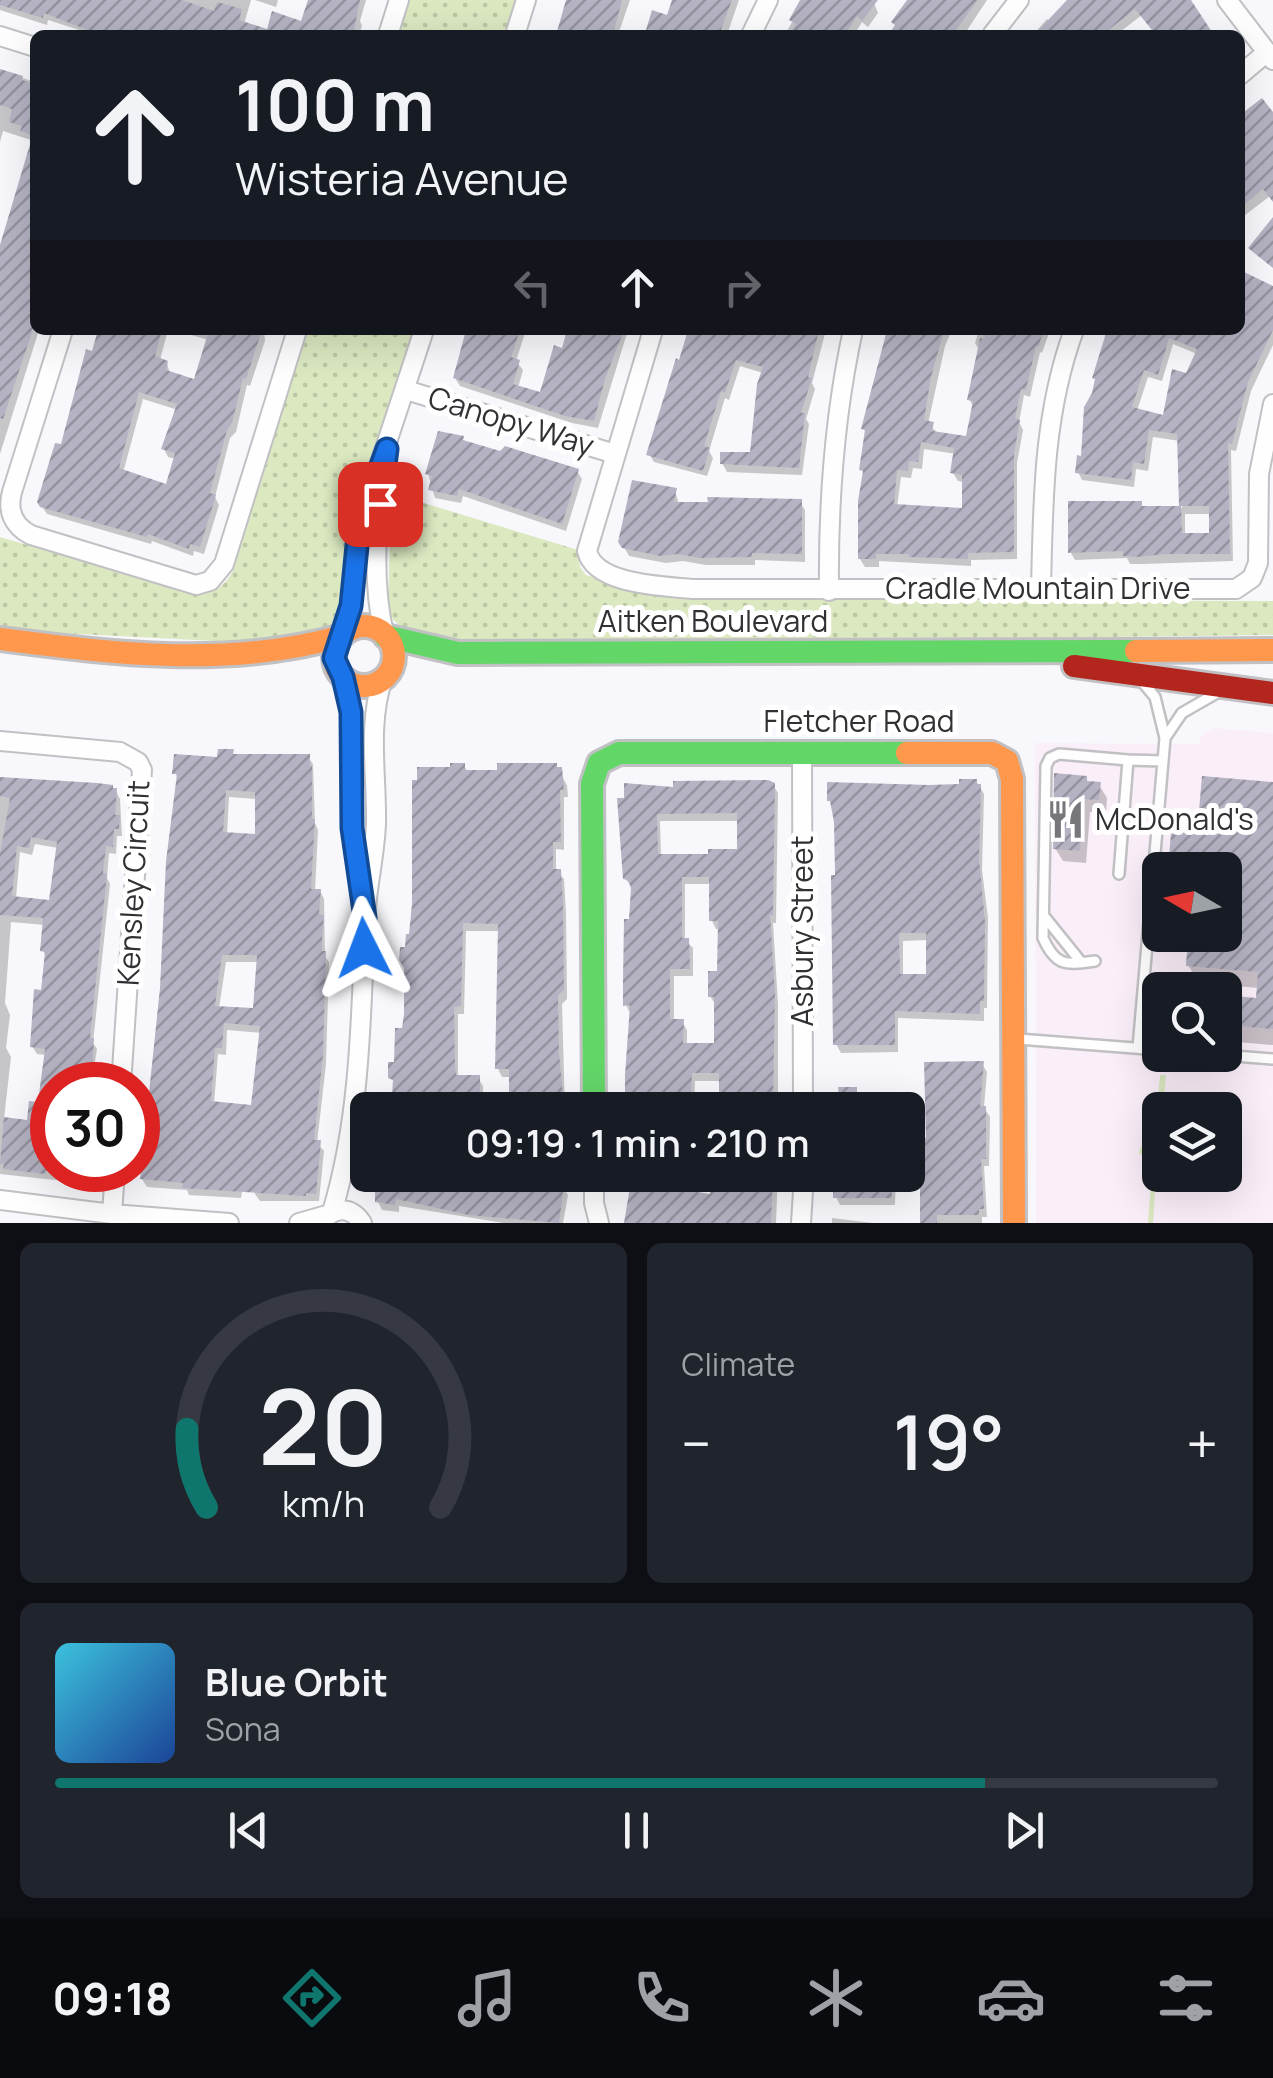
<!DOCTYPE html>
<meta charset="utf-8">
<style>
:root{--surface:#171b24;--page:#20242c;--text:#f1f3f6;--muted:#9ea1a6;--line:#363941;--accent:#0f766e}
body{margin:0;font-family:Manrope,sans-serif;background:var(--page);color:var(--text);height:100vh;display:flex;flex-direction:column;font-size:38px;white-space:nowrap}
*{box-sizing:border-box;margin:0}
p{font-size:32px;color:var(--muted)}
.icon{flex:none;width:55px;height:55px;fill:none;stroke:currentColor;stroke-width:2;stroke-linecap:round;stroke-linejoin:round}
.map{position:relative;height:1223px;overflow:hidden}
.drawer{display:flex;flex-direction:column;gap:20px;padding:20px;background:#0d0f14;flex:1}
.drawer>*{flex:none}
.hud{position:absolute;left:30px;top:30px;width:1215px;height:305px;border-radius:15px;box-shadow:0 10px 40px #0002;background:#171b24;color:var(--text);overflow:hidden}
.needle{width:65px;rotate:279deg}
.fabs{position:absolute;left:1142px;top:852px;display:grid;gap:20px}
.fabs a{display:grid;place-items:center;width:100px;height:100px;border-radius:15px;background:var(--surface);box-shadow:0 10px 40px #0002;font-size:50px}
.speed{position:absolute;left:30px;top:1062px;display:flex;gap:20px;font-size:50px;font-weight:700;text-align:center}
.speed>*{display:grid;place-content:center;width:130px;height:130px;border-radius:50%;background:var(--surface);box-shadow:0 10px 40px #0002;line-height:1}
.speed .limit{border:15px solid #d22;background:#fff;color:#111}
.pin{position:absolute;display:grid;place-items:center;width:85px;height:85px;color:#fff;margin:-42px;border-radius:20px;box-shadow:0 5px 15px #0006}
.me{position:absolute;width:110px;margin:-55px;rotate:357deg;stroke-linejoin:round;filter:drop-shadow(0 0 8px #0008)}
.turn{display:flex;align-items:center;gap:35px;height:210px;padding:0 40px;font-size:45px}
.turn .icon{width:130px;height:130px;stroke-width:2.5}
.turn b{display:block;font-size:70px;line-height:85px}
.lanes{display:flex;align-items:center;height:95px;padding:0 40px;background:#0003;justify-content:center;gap:50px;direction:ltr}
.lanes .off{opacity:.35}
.big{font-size:75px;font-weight:600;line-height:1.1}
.drawer .tile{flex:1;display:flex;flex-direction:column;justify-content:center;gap:15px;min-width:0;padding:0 35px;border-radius:15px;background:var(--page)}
.drawer .dial{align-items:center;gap:0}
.dial svg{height:260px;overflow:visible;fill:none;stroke:var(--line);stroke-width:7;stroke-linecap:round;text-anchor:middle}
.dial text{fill:var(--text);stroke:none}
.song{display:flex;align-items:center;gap:30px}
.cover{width:120px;height:120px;border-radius:15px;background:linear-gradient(135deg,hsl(190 70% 55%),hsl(220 70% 35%))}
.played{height:10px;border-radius:5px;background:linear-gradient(90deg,var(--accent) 80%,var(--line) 80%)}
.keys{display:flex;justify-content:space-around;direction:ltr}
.heat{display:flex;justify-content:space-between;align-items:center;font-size:55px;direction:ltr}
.drawer .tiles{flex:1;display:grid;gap:20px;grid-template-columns:1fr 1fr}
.tile:last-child{grid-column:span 2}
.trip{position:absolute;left:350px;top:1092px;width:575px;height:100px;border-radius:15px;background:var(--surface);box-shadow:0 10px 40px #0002;font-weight:600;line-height:100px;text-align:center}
.tab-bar{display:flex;height:160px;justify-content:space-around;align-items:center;background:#090b0e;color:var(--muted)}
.tab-bar .icon{width:70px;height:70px}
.tab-bar .active{color:var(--accent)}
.tab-bar b{font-size:45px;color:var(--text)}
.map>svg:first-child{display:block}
.commercial{fill:#faeef8;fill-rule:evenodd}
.grass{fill:#dbe8c0}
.park{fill:url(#park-dots)}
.shadow{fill:#0003;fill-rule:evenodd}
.building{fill:url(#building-hatch);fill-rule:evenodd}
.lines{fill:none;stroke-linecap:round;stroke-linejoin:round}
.lane-casing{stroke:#c1c1c4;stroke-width:14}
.street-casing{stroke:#c1c1c4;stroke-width:22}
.fast-casing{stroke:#c1c1c4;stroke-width:28}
.slow-casing{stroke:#c1c1c4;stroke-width:28}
.jam-casing{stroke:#c1c1c4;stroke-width:28}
.lane{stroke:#fefeff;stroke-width:9}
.street{stroke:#fefeff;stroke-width:18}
.fast{stroke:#63d668;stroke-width:22}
.slow{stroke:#ff974d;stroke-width:22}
.jam{stroke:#b3261e;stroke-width:22}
.route-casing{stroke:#114b97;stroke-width:25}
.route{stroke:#1a73e8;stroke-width:18}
.labels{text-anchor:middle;stroke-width:10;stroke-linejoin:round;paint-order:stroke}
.street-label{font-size:30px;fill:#313034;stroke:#fff}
.poi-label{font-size:30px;fill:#313034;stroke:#fff;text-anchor:start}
</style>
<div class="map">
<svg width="1273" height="1223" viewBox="0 0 1273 1223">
<defs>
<pattern id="park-dots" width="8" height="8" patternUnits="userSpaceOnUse" patternTransform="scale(2.5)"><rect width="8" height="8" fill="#dbe8c0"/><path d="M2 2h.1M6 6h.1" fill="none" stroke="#bcc7a6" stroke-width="1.8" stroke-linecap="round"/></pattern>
<pattern id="building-hatch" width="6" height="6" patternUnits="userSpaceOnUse" patternTransform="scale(2.5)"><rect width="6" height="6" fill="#b5b3c3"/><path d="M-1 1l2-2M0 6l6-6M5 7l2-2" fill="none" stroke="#94929f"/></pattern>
</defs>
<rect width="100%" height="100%" fill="#f8f8fc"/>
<path class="commercial" d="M1213 728 1273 733V1223H1036L1035 743 1199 744 1200 737ZM1160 870H1225V935H1160ZM1160 990H1225V1055H1160ZM1160 1110H1225V1175H1160Z"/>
<path class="grass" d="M1160 1075H1166L1163 1110H1160L1153 1223H1148L1153 1156 1139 1154 1140 1147 1154 1148Z"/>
<path class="park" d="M409 0H515V3L506 35H398Z
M307 330H416L341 620 333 628 254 643 0 630V537L188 592C209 596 223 590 233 571Z
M391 493 578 550 580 567 586 575 660 596 893 600 1273 601V635L460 645C433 639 402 637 388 612Z"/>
<path class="shadow" d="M0 0H251L244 24 268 32 303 24 310 0H366L360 21 362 26 359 35H84L82 31 48 20 47 25 0 10Z
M255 0H278L276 7Z
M570 0H630L618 35H559Z
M674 0H739L727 35H648L654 13 669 18Z
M804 0H873L878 13 868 27 862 22 854 35H785Z
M911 0H987L964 35H891Z
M1071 0H1185L1211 35H1156L1142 15 1116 35H1033L1047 19 1052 23Z
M0 71 35 82V330H39L0 454V254L34 141 3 131 0 142Z
M1273 114V200L1270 196 1240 219V125Z
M1240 273 1273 289V345L1251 391 1236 451 1231 450 1233 561 1143 564H1130L1127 558 1075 560 1071 553 1143 508H1182L1180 441 1153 437 1148 471 1136 469 1134 487 1082 480 1078 472 1111 330H1240ZM1173 344 1197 354 1188 376 1165 418 1137 411 1148 377 1162 381ZM1185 514H1212L1211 536H1185Z
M101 330H168L160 360 167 363 170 374 195 383 208 340 175 330H264L265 341 250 386 247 385 236 432 230 438 215 497 219 505 204 554 194 551 193 556 152 541 151 544 47 514 39 502 63 448ZM143 399 178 410 164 449 168 457 176 459 167 487 123 473Z
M469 330H526L516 361 523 370 518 388 541 395 564 351 570 330H628L598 428 572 423 460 386 455 378Z
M690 330H826L812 383 815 389 806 419 809 424 802 475 727 472 722 463 752 455 763 373 740 366 729 400 725 398 709 451 713 458 707 476 654 462 649 454Z
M891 330H952L945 346 928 424 937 432 968 439 974 408 969 399 980 352 975 343 979 330H1050L1042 353 1040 352 1030 397 1024 395 1019 422 1023 430 1017 463V559L971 560V566L879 561V567H865L860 559 864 475 862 470 866 435 864 429ZM924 449 956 454 953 473 958 481 964 482 965 510 897 507 901 477 911 478 913 468 922 469Z
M462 438 465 443 577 471 582 479 566 531 463 496 461 503 435 498 428 474Z
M675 491 679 504 800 502 805 510V562L755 560V565H706L683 561 666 563 629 556 621 542Z
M232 751 236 757H308L313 764 315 823 318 830 315 891H320L324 899 325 956 329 962 326 1064 317 1143 324 1151 319 1201H260L255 1194 254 1159H247L241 1198 189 1195 187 1190 147 1187 142 1179 150 1130 179 779 175 773 219 759ZM229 797 257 799V837L227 835ZM226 962H259L255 1010 219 1008ZM227 1030 262 1033 253 1108 214 1104 218 1054 226 1055Z
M464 765 468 773 556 766 567 785 568 797H564V850L556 849V871L564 879 566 913 567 999 562 1004 565 1110H511V1077H502L498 1069 500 931H466L464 1014H458V1078H478L483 1086V1106H467V1110H394L395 1084 391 1077 404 1031 408 949 452 770Z
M0 778 116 791 120 799 122 836H117L116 854 109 853 107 878 110 884 93 1043 97 1049 93 1074 96 1085H52V1170H92L91 1184 0 1174ZM35 844 58 848 51 902 16 898 20 852 32 855ZM11 922 45 925 43 951 47 958 43 993 32 1046 37 1054 47 1055 40 1105 29 1122 4 1119 11 1057 6 1048 10 1015 5 1003Z
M1086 778 1089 784 1099 785 1107 798 1106 813 1090 812 1086 863 1063 861 1055 848Z
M976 781 984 794 982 870 988 918 987 1008H984V1021L898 1018V1052L841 1053 836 1044 837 878 834 808 830 801 961 787ZM928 940V976H903V941Z
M1273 784V1045L1225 1041V998L1259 1001V988L1199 983 1188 965 1191 935H1225V870H1171L1200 825Z
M773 785 778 793 776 923H773L778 1004V1110H721V1081H695L694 1110H627L630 1013 626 1005 633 887 625 879 620 800 676 790ZM660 821H740V851L711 856H661ZM685 884H711L712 921 716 929H720V974L710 996 715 1004 716 1045 687 1046V1030L682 1022H674V976H693V948L685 940Z
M982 1064 987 1072 984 1107 990 1117 989 1166H984L987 1217H982V1223H923L922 1169Z
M377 1175H565L563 1187 568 1195 563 1223H504L399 1206V1212L382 1210 378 1202Z
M629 1175H687V1192L712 1196 732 1195V1175H778L776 1223H627L634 1177Z
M836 1175H896L895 1205H840L836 1197Z
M832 1218 873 1223H832Z"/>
<path class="building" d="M0 0H182L214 11 217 2 242 9 239 20 267 29 272 11 301 21 308 0H360L353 35H100L44 13 43 18 0 5Z
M566 0H622L613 35H556Z
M672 0H732L719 35H661L646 30 652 10 667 15Z
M800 0H878L862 21 857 16 845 35H789L796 24 789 20Z
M907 0H978L952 35H888L895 25 891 22Z
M1067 0H1191L1214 35H1156L1135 9 1102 35H1034Z
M0 69 23 76 22 80 35 84V136L20 131 22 126 9 122 12 109 0 105Z
M1262 98 1273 112V202L1263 189 1240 208V115Z
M31 141H35V323L3 419 0 418V245Z
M1273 217V268L1248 248Z
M1240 270 1273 286V330L1248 382 1232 444 1228 443 1230 554H1165L1137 557 1123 556V551L1068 553V501H1142V506H1179L1177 434 1149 430 1144 464 1133 462 1131 480 1075 473 1077 455 1081 456 1084 407 1092 393 1095 379 1092 378 1107 330H1240ZM1169 338 1197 349 1186 373 1172 369 1163 415 1132 407 1144 370 1158 375ZM1181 506H1209V533H1182Z
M98 330H162L155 356 168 361 166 370 194 379 209 330H262L246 379 243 378 232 423 227 430 210 493 216 495 200 547 190 544 189 549 148 534 147 537 40 507 37 502 55 443 61 444 86 349 92 351ZM139 392 177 404 161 449 175 453 166 484 119 468Z
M466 330H520L511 357 520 360 513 384 540 392 554 345 562 348 567 330H620L619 334 622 335 605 379 594 421 565 416 453 378Z
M688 330H819L808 377 812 378 801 413H805L799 468 720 464V452H750L757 384 763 367 736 360 725 393 721 391 704 446 710 448 703 471 646 455 676 358 679 360Z
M887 330H944L931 377 924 420 934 422 932 431 966 436 973 401 967 400 980 338 984 339 988 330H1044L1038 347 1036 346 1026 390 1021 389 1015 418 1020 420 1014 453V552L968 553V559L909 557V554H876V559H858V501L863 471 859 470 865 430 861 429ZM921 442 954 448 950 473 962 475V508L894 504 897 470 908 471 909 461 918 462Z
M438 431 464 436 463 440 500 451 505 446 579 469 562 524 459 489 457 496 428 490 432 476 425 474Z
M632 480 677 488 674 502H708L707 497 802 499V554L752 553V557L700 558 677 554 660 556 622 548 618 542Z
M218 749H234L233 754H310V766L312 765V819H315L311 889H321L319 914 324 915 322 938V951H326L323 1055 314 1140H321L316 1194 306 1193V1196L182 1188 183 1183 140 1179 160 988 166 861 177 774H172L174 754 217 757ZM226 790 255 792V834L223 832ZM222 955H257L253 1008 215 1006ZM224 1023 260 1026 251 1105 211 1101 215 1048H222Z
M450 763H465V770H497V763H557V767H562L564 790H560L561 842H553V869H561L563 903 564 990 558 995 559 1053 564 1105 509 1106V1069H495L498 924 463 923 461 1006 454 1007 455 1066 456 1075H480V1098L464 1099 463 1110H391L393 1080 388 1078V1062H394L395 1028H402L404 1014V968L399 960 400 947H405L406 934H409L412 904V780H417V767H450Z
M1054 773 1087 776V781L1101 782 1099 800 1084 799 1080 851 1053 849Z
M1202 776 1273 782V1029L1225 1025V995L1256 998 1258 972 1186 966 1188 935H1225V870H1168L1172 821 1198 822Z
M0 777 97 783 113 785V788H117L115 815H120L119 829H114L113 847 106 846 103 873 107 874 90 1038H94L91 1085H52V1172L46 1171 45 1174 3 1169 4 1164H0L4 1117 27 1120 29 1101 38 1102 45 1049 30 1047 34 989 41 990 45 952 40 951 43 918 0 915V854L10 798 0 796ZM31 837 57 842 49 900 12 896 17 846 29 848Z
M959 779H977V784H981L979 860 985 922 984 1001H980V1014L895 1011V1045H833L831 875H835L834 822 830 801H827V782L929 785 959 784ZM899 933H926V974H900Z
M768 780 775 783 773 915H770L775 994 773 1105H769V1109L719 1108V1073H692L690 1110H629V1096H625V1075L630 1005 623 1006V980L624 919H629L631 888 628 880 623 879 617 798H624V783L673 787V781ZM737 813V849H708V854H658L657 814ZM682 877H709V921H718L717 971H708V997H714V1043H683L684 1019H670V969H690L689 938H682Z
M984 1061 980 1106H986V1159H981L984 1209H979V1215H937V1223H920V1175H922V1138H926L924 1062Z
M838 1087H857V1093L896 1092 895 1110H840Z
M375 1175H560L559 1183 564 1184 559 1223 469 1215 396 1199 395 1205 375 1202Z
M729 1175H773L771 1223H624L631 1181 710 1194V1190L729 1192Z
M891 1175 892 1198H833V1176Z"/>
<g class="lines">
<defs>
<path id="lane" d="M1165 738 1182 713 1215 694
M1119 874 1128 760 1163 761
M1044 916 1081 962
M1095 961C1066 965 1056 967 1043 938L1046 766 1050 758 1059 754 1128 760
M1018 1039 1160 1050
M1138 1048 1165 738 1155 697 1144 684
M1222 1055 1273 1059"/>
<path id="street" d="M1227 0 1273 60
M388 35 399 0
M515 35 526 0
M751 35 768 0
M992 35 1019 0
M0 36 35 47
M1240 75 1267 52
M63 330 12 492C7 511 13 526 31 535L196 585 210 581 224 564 297 330
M653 330 587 551C595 585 663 586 692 589H1236L1252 578 1258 563 1259 474 1273 404
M406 390 615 454
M382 484C375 534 373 586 384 634
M1041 590C1043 501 1043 414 1074 330
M829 591C828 502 834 417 853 330
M343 634 351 606 359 527 424 330
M343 677 351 712 352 828 361 893
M0 741 120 752 138 762 142 770 121 1085
M802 752 803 1110
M594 1175V1203L599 1223
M0 1200 112 1214 229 1223
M332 1212C360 1120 361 1019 365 923 366 889 375 856 376 823 377 775 367 725 383 678
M112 1214 115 1170
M299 1223 327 1215
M322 1223C333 1206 351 1206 362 1223
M801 1223 804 1175"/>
<path id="fast" d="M385 636 458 653 1136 651
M594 1110 592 784 599 763 619 753H907"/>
<path id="slow" d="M334 656a30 30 0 1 1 60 0a30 30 0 1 1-60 0Z
M0 639C114 654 230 668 342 636
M1136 651 1273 650
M907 753H992L1007 761 1012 779 1014 1223"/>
<path id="jam" d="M1074 666 1273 693"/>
</defs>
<use href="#lane" class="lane-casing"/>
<use href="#street" class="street-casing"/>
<use href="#fast" class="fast-casing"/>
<use href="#slow" class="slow-casing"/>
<use href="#jam" class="jam-casing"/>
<use href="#lane" class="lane"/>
<use href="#street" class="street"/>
<use href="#fast" class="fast"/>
<use href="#slow" class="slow"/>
<use href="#jam" class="jam"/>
</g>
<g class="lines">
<defs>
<path id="route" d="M364 948 365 918 352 828 351 712 343 677 334 658 351 606 359 526 387 449 380 504"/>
</defs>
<use href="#route" class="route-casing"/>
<use href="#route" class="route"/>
</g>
<defs>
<symbol id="restaurant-bare" viewBox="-9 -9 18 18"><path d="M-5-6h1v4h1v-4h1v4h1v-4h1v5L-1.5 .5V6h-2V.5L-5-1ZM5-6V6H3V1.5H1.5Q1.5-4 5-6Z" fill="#77767a" stroke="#fff" stroke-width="2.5" paint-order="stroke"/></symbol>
</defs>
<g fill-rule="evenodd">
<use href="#restaurant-bare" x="1038" y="792" width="55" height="55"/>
</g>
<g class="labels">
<g class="street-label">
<text transform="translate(511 422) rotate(17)" y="10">Canopy Way</text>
<text x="1038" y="599">Cradle Mountain Drive</text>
<text x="713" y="632">Aitken Boulevard</text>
<text x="859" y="732">Fletcher Road</text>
<text transform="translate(134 883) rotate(-87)" y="10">Kensley Circuit</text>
<text transform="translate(803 931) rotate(-90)" y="10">Asbury Street</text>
</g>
<g class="poi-label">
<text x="1095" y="830">McDonald's</text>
</g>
</g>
</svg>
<div class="fabs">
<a><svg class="needle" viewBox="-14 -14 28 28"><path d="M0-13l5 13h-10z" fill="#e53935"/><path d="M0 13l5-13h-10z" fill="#9ea1a6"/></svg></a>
<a><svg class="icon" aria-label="search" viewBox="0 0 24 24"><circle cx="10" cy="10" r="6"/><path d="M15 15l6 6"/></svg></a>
<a><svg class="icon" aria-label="layers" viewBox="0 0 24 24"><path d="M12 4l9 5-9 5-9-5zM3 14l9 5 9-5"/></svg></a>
</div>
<div class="speed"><div class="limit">30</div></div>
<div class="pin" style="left:380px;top:504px;background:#d93025"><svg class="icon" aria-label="arrive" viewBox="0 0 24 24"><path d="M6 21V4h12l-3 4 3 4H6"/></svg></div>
<svg class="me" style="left:364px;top:948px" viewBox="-20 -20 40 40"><path d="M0-17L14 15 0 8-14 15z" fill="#1a73e8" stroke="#fff" stroke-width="4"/></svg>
<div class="trip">09:19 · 1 min · 210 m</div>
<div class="hud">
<div class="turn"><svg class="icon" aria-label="ahead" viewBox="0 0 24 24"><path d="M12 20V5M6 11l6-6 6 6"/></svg><div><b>100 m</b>Wisteria Avenue</div></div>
<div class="lanes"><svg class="icon off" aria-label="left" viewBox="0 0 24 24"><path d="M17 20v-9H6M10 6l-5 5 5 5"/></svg><svg class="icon" aria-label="ahead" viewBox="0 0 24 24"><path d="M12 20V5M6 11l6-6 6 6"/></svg><svg class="icon off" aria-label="right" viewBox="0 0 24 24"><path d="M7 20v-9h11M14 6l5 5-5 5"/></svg></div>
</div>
</div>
<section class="drawer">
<div class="tiles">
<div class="tile dial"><svg viewBox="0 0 100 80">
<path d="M14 69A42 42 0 1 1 86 69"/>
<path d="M14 69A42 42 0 0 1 8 45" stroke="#0f766e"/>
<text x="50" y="56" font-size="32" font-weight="700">20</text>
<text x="50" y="72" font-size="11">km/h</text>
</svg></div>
<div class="tile"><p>Climate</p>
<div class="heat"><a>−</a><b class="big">19°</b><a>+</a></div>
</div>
<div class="tile">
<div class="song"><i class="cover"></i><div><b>Blue Orbit</b><p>Sona</p></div></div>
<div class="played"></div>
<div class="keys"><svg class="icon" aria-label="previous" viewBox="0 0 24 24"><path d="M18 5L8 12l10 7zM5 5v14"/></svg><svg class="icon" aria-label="pause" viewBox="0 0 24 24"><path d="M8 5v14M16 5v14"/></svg><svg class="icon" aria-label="next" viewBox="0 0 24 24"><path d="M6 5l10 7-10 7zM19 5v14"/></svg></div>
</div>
</div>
</section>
<nav class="tab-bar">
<b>09:18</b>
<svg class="icon active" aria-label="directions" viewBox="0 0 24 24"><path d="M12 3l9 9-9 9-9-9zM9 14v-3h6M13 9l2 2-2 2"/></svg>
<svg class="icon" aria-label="music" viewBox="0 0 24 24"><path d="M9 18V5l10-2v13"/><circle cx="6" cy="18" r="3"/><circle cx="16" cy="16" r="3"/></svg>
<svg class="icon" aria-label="phone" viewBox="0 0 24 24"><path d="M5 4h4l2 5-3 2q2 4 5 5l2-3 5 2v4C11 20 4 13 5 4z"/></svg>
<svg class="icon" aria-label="climate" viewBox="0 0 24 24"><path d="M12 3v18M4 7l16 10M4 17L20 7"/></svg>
<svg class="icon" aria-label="car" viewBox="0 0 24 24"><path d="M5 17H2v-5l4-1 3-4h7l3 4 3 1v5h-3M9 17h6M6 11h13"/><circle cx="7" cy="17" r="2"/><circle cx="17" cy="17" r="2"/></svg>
<svg class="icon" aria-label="filters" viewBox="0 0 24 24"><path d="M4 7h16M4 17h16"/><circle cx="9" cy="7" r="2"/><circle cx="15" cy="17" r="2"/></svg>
</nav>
